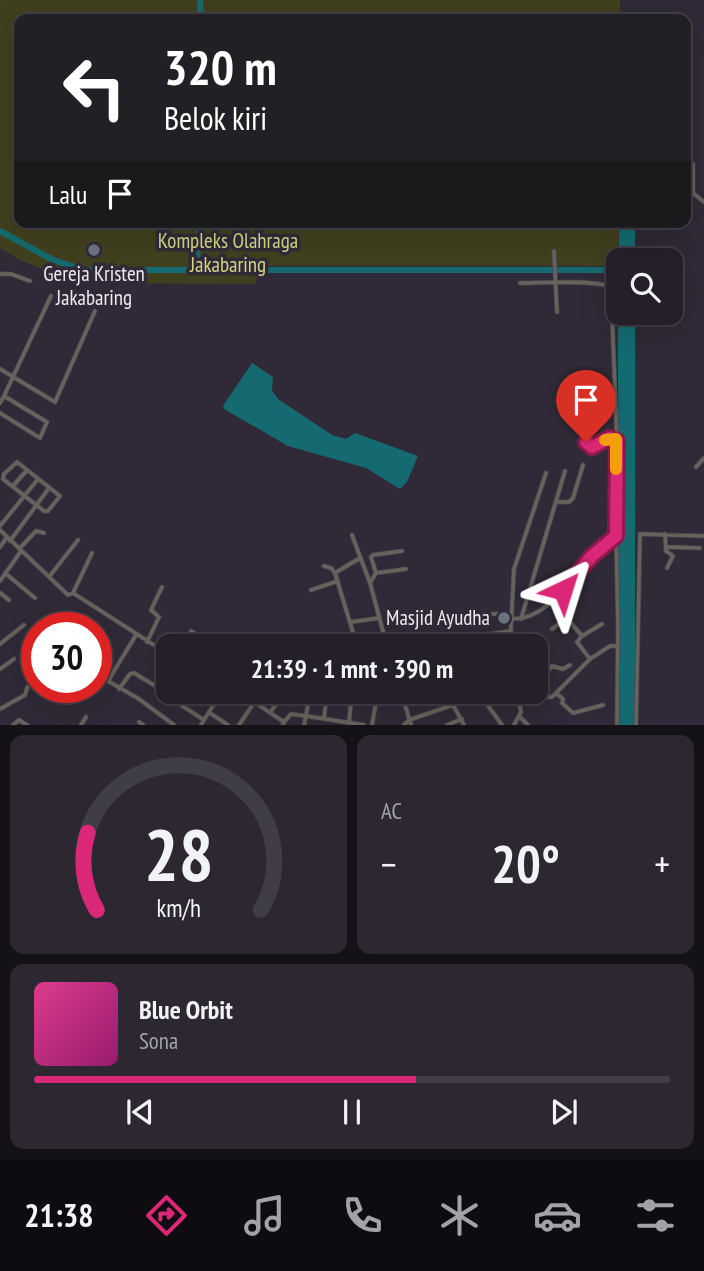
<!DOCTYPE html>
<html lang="id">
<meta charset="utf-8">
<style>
:root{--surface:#241f29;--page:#2c2731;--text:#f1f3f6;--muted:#a3a2a8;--line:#413d46;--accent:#db2777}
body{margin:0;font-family:"PT Sans Narrow",sans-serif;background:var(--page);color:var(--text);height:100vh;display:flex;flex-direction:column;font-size:26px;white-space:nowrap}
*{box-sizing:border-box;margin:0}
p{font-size:23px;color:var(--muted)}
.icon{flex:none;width:38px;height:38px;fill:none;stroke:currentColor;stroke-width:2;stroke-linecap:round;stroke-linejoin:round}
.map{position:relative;height:725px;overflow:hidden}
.sheet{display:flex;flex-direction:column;gap:10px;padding:10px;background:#141117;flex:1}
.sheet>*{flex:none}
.guide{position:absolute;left:14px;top:14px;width:677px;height:214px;border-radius:14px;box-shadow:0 7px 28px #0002,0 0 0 2px var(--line);background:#202124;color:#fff;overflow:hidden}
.fabs{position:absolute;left:606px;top:248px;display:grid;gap:14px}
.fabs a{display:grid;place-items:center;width:77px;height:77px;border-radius:14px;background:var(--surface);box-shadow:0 7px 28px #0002,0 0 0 2px var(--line);font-size:35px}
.speed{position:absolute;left:21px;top:612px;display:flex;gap:14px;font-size:35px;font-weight:700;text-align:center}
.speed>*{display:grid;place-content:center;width:91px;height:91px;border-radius:50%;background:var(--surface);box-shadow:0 7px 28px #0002,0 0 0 2px var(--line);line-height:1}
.speed .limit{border:10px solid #d22;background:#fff;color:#111}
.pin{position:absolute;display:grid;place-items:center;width:60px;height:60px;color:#fff;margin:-72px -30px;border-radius:50% 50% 50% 0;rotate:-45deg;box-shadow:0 0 7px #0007}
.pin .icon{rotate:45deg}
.me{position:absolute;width:77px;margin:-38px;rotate:41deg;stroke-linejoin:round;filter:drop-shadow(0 0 5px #0008)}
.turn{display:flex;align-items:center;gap:24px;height:147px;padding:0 35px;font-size:32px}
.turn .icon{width:91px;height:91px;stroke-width:2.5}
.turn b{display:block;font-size:49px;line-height:60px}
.then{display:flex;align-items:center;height:66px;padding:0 35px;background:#0003;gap:14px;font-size:26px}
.big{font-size:52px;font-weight:800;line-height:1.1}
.sheet .card{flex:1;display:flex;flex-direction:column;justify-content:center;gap:10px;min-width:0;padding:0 24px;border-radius:14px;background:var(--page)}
.sheet .dial{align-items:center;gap:0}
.dial svg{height:182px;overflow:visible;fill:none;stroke:var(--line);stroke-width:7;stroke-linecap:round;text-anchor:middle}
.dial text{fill:var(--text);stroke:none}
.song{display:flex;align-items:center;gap:21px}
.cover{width:84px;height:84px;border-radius:10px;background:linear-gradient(135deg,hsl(330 70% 55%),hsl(320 70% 35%))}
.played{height:7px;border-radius:4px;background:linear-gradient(90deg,var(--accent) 60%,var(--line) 60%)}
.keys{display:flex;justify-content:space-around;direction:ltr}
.heat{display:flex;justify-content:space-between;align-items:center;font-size:38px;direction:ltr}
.sheet .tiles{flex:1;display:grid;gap:10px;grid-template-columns:1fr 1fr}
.card:last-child{grid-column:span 2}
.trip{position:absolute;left:156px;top:634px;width:392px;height:70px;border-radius:14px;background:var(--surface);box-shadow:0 7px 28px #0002,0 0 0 2px var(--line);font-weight:800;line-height:70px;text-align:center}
.tabs{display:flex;height:112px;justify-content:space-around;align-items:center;background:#0e0c10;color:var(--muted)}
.tabs .icon{width:49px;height:49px}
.tabs .current{color:var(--accent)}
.tabs b{font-size:32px;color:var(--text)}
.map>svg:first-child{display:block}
.green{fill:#40401f}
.water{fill:#146a70}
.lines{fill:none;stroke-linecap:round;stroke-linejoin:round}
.river{stroke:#146a70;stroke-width:6}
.minor-casing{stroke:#4a4451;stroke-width:5}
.minor{stroke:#68625c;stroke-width:3.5}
.route-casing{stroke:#8e194d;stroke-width:18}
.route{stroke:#db2777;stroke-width:12}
.slow{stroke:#f59e0b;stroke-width:12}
.worship-dot{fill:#6b7280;stroke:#302937;stroke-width:2.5}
.labels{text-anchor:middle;stroke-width:7;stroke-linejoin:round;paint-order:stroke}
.park-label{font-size:21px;fill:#d2d581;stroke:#302937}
.poi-label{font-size:21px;fill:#ede9f2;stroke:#302937}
</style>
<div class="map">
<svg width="704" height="725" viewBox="0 0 704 725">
<rect width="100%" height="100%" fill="#302937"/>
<path class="green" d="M0 0H620V19H19V222H619L618 266H259L256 284 77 283 20 260 0 248Z"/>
<path class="water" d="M619 222H635V261H619Z
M618 313H635V725H618Z
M252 363 273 377 272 391 278 399 332 435 346 439 355 433 418 456 407 482 400 489 366 468 288 446 224 409 223 406Z"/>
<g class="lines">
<path class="river" d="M200 0 201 19
M0 231 51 259 83 270H618
M196 270 200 222"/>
<defs>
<path id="minor" d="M693 164V193L704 202
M554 251 557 312
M0 274H11L30 281
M0 369 55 402 95 311
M4 396 51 296
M0 403 4 396 47 422 40 438 0 413
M588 434 586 442 592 447 609 438 616 439
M17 462 60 496 48 511H44L3 479 4 474Z
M696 467 704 458
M13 486 27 470
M556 502H569L573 498 583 465
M0 526 38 479
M0 530 68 595 73 593 168 654
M665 534 666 551 673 556 667 568
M352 535 370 583
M616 536 618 624 617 725
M10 541 49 488
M0 547 7 537
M666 547 700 548
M19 549 36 531 44 533
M324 566 331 568 335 573 357 646
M5 573 35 598
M335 573 360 558
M376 573 406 569
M49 577 78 540
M0 581 21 551
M311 590 338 581
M0 593 9 600
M73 593 92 553
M540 593 550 603
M552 601 582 636 577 642 590 659 610 646H618
M492 614H512
M512 619C547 620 570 580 591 557 599 550 608 543 616 536L617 441 611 288C601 279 537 283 520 283
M521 619 565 471
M351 622 379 618
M552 629 567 618
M191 631 206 641 203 646
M136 635 108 681 139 699 174 725
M483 635 511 631
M582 636 602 624
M147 642 159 617 151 610 162 587
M0 644 24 625
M292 644 296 646
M387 646 370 583 376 573 371 557 373 555 402 551
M495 646 510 643
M510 646 514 569 546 473
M0 669 14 659
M164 677 168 679
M537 685 548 697H552L590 659
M537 685 552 666 563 669 570 665
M119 689 130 674 134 673 172 696
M175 691 172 696 173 700 204 720
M201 691 216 702
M240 691 255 700
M401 691 411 725
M557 694 563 699 562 703 573 713 603 705
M518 695 528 691
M481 696 502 725
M377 700 404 703
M254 702 284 722 283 725
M404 702 434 691
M0 709 25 695 27 688 37 676
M210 713 228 725
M270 713 285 691
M520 717 528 725
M324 719 327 691
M139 722 143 725
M284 722 291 714 306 716 310 691
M349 723 352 691
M13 725 19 720 27 725
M81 725 86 717
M201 725 222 691
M239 725 262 691
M304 725 306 716 364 725
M372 725 378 691
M404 725 409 720 453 705 464 725
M447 725 462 719
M514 725 521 712 517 691
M636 725 640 534 704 536"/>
</defs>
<use href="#minor" class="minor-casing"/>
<use href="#minor" class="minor"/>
</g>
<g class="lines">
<defs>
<path id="route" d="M563 590 592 556 616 536 617 441 609 438 592 447 586 442"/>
</defs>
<use href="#route" class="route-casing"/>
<use href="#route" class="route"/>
<path class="slow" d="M605 440 616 439V469"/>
</g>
<g class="worship-dot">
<circle cx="94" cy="250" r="7"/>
<circle cx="504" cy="618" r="7"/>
</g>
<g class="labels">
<g class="park-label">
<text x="228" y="248">Kompleks Olahraga<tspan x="228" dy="24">Jakabaring</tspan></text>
</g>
<g class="poi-label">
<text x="94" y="281">Gereja Kristen<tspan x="94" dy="24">Jakabaring</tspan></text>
<text x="490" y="625" text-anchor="end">Masjid Ayudha</text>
</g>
</g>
</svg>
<div class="fabs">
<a><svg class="icon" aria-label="search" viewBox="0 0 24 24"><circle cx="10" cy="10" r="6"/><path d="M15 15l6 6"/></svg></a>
</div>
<div class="speed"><div class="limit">30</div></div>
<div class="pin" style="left:586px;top:442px;background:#d93025"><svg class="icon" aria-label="arrive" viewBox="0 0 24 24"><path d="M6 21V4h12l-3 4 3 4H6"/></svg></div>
<svg class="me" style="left:563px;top:590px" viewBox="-20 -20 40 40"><path d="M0-17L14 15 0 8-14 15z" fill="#db2777" stroke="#fff" stroke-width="4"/></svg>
<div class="trip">21:39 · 1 mnt · 390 m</div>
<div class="guide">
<div class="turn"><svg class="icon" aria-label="left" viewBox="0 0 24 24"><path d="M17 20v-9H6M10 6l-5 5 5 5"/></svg><div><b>320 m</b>Belok kiri</div></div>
<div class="then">Lalu<svg class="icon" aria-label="arrive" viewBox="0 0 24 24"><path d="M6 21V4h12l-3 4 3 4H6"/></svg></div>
</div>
</div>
<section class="sheet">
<div class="tiles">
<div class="card dial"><svg viewBox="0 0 100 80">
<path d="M14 69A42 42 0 1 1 86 69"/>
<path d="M14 69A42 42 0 0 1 10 35" stroke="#db2777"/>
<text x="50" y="56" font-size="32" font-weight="700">28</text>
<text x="50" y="72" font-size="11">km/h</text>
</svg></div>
<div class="card"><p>AC</p>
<div class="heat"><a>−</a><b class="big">20°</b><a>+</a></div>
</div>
<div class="card">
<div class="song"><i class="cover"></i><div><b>Blue Orbit</b><p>Sona</p></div></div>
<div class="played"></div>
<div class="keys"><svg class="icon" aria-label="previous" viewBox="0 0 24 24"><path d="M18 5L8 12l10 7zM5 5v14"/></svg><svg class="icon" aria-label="pause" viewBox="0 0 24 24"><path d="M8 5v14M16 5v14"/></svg><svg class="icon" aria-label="next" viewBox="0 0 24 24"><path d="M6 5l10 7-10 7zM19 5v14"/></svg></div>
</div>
</div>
</section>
<nav class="tabs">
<b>21:38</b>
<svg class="icon current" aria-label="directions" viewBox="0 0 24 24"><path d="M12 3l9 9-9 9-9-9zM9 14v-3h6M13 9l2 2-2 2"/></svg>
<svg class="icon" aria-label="music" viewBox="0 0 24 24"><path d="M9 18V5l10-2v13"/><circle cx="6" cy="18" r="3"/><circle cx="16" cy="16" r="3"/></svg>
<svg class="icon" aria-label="phone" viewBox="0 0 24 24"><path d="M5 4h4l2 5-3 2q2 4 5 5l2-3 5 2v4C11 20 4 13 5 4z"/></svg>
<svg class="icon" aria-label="climate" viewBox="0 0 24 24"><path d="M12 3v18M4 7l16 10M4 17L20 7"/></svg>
<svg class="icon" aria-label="car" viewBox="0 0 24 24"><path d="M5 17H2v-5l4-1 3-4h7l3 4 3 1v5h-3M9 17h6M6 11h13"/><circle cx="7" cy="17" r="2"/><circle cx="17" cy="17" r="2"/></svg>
<svg class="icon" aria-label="filters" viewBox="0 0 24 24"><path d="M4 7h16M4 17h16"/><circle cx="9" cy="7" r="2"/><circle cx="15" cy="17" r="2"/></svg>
</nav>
